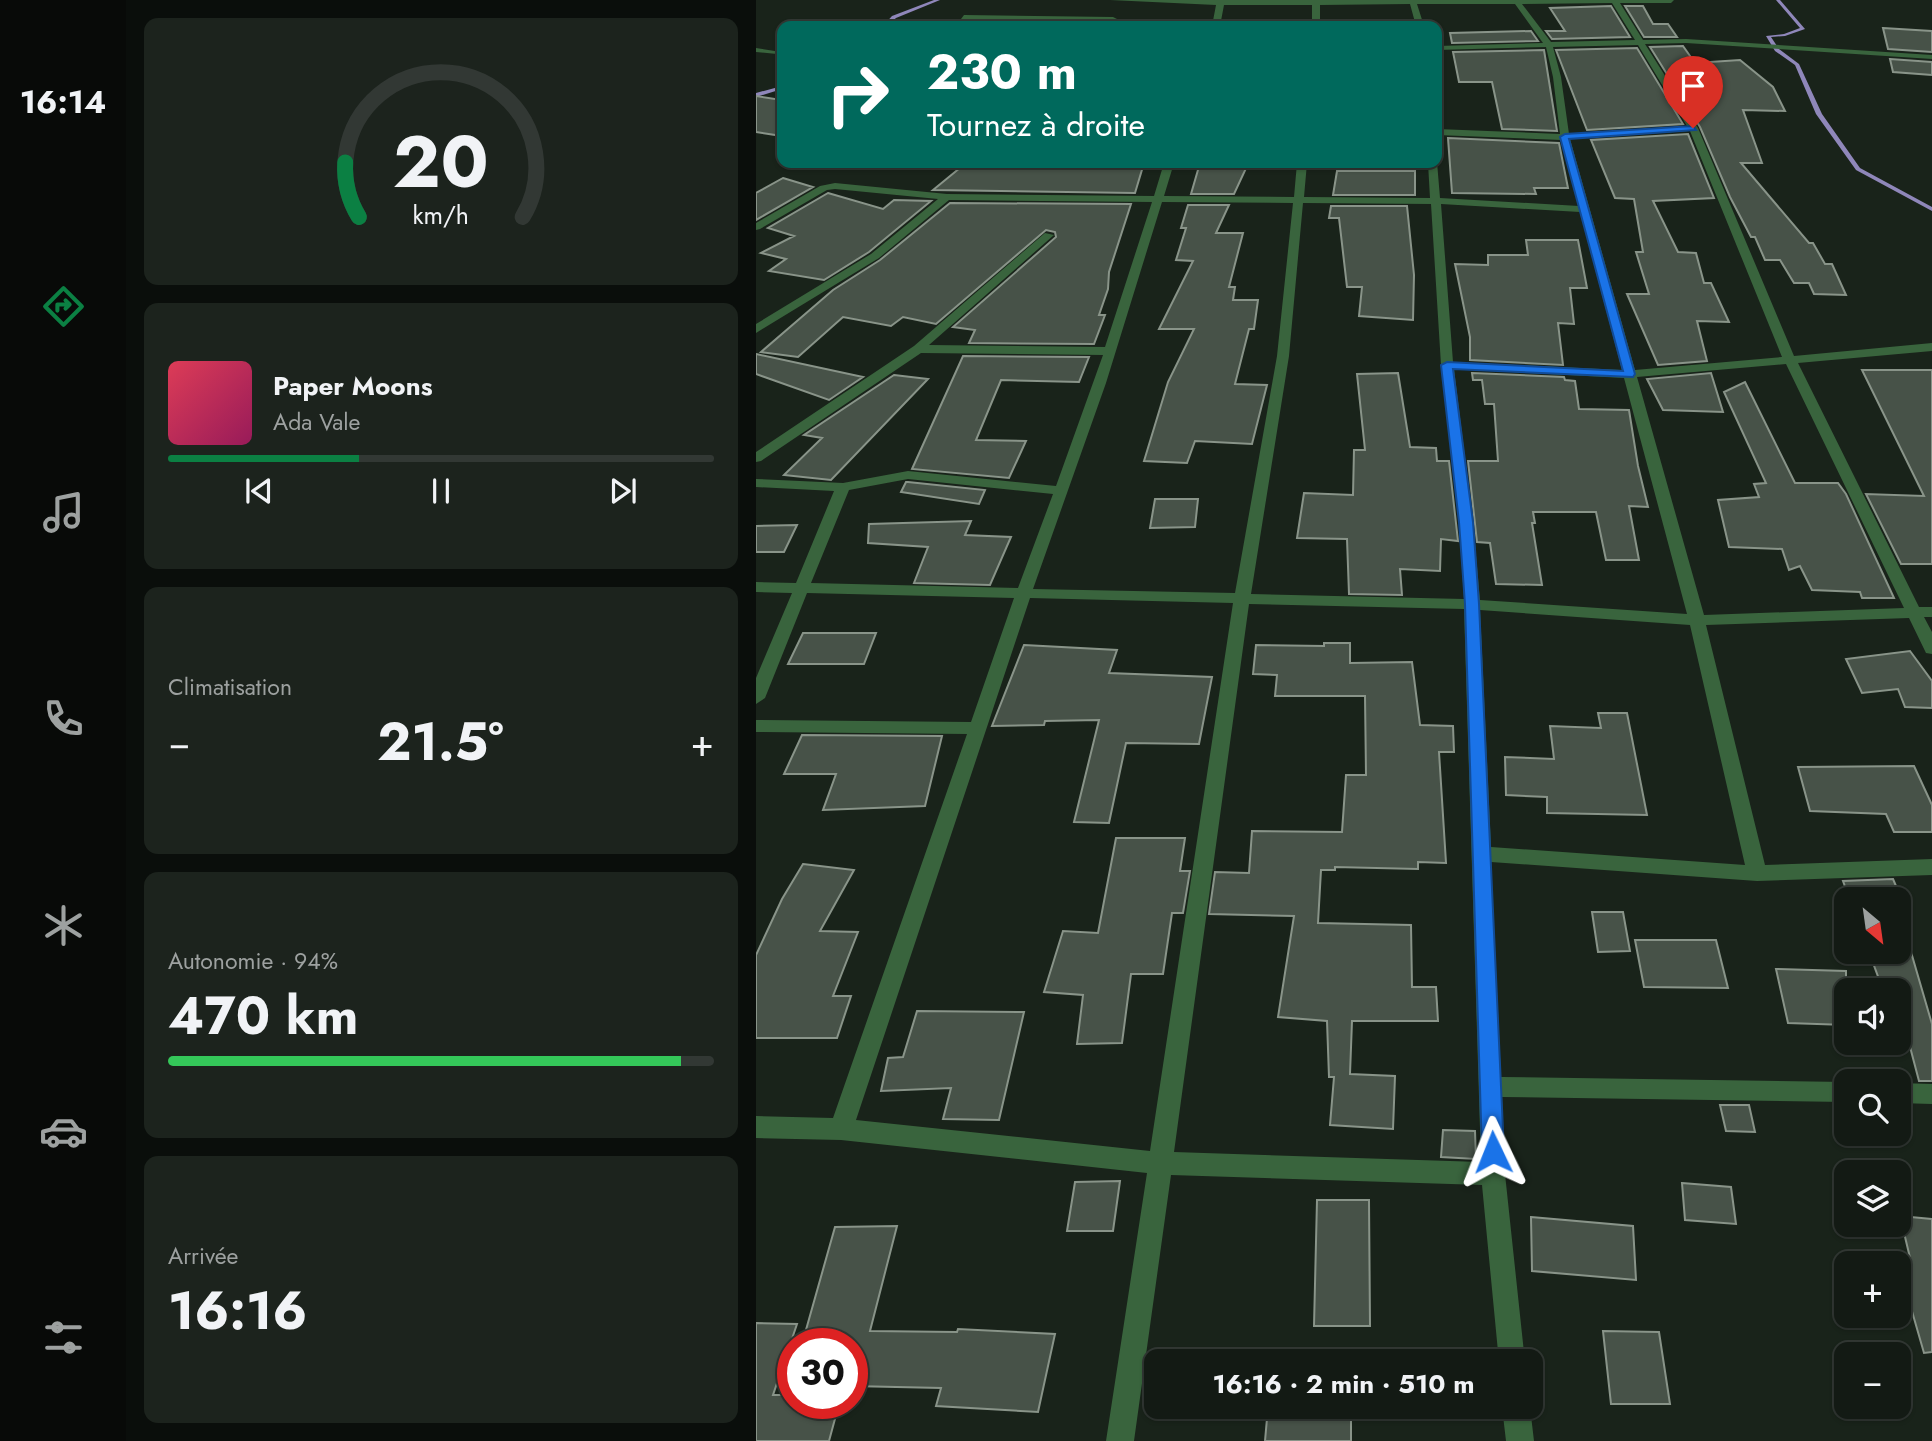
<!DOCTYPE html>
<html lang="fr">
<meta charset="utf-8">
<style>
:root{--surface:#131a14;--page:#1c231d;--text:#f1f3f6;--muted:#9da1a0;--line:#323834;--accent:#0b8043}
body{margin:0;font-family:Jost,sans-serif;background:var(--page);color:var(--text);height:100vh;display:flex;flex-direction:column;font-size:26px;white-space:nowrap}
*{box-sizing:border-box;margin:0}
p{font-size:23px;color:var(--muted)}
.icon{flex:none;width:38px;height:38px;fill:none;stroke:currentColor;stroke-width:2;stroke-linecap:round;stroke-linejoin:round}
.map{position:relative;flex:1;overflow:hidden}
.panel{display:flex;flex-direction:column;gap:18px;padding:18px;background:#0a0e0b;width:630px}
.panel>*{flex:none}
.banner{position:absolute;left:21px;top:21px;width:665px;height:147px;border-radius:14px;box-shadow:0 2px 5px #0004,0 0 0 2px var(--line);background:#00695c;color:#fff;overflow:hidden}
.needle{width:46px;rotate:151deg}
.tools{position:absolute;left:1078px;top:887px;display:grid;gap:14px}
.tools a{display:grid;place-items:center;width:77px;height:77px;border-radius:14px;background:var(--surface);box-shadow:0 2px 5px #0004,0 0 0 2px var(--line);font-size:35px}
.speed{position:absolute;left:21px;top:1328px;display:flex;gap:14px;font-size:35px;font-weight:700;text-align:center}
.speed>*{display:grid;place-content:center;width:91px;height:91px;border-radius:50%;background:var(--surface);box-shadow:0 2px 5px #0004,0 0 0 2px var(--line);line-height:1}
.speed .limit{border:10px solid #d22;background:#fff;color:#111}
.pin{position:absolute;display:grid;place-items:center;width:60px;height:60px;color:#fff;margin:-72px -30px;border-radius:50% 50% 50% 0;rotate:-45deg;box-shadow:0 0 7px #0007}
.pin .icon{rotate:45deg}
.me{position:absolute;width:77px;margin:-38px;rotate:358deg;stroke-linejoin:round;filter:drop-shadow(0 0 5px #0008)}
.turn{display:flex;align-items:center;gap:24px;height:147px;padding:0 35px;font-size:32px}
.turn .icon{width:91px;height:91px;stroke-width:2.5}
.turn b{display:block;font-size:49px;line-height:60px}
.big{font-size:52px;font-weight:700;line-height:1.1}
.panel .tile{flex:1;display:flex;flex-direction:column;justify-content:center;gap:10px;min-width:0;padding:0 24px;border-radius:14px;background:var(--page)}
.panel .dial{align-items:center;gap:0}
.dial svg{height:182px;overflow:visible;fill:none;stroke:var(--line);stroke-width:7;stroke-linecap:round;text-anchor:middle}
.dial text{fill:var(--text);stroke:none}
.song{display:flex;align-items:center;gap:21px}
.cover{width:84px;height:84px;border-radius:10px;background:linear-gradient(135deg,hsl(350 70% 55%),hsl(330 70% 35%))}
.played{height:7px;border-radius:4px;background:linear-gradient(90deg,var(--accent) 35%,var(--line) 35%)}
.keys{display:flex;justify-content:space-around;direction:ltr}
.heat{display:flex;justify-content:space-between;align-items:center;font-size:38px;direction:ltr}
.charge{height:10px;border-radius:5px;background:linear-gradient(90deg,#34c759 94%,var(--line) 0)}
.trip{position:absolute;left:388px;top:1349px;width:399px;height:70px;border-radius:14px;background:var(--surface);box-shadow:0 2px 5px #0004,0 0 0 2px var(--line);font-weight:700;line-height:70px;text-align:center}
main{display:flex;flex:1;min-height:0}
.menu{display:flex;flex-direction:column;width:126px;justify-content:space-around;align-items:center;background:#080a08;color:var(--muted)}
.menu .icon{width:49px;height:49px}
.menu .selected{color:var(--accent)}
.menu b{font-size:32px;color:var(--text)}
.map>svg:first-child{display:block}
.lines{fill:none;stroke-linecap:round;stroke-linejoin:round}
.stream{fill:#8f87ba;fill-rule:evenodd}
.building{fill:#475248;stroke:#899489;stroke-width:2}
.street{fill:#39643d;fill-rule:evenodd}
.route{fill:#1a73e8;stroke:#114b97;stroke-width:2}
</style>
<main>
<nav class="menu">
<b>16:14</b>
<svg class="icon selected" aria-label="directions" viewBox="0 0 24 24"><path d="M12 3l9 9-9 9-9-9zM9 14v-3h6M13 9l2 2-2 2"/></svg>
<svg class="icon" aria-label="music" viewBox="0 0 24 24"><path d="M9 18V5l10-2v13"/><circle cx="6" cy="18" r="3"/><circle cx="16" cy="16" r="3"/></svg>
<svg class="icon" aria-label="phone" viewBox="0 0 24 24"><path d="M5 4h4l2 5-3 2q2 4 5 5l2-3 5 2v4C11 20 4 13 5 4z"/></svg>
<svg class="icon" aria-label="climate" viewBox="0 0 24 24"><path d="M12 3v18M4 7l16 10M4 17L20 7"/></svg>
<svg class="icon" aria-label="car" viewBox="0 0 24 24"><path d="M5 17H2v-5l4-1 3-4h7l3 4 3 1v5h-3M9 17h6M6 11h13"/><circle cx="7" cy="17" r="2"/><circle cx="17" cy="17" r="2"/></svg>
<svg class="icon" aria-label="filters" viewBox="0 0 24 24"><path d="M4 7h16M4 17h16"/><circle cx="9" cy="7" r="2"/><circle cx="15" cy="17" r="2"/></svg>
</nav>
<section class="panel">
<div class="tile dial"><svg viewBox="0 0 100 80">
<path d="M14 69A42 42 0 1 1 86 69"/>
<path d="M14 69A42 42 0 0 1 8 45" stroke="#0b8043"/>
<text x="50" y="56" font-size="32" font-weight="700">20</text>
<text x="50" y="72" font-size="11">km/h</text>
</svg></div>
<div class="tile">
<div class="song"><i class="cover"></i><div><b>Paper Moons</b><p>Ada Vale</p></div></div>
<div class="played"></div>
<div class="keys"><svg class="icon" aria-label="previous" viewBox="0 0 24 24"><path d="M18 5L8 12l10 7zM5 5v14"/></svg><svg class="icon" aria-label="pause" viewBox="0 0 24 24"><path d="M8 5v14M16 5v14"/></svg><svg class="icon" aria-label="next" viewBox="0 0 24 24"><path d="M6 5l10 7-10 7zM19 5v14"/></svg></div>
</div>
<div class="tile"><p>Climatisation</p>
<div class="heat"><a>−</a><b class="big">21.5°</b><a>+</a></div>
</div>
<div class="tile"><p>Autonomie · 94%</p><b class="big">470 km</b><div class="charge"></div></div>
<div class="tile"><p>Arrivée</p><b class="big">16:16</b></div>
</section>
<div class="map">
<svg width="1176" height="1441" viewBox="0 0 1176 1441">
<rect width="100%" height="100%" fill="#19231a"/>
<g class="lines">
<path class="stream" d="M178 0H184L140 18 131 26H127L136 16Z
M1020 0H1024L1049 29 1029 36 1015 37 1023 49 1043 64 1066 114 1104 168 1176 207V211L1100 170 1060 114 1039 65 1019 51 1010 36 1028 34 1044 28Z
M26 86V89L0 97V93Z"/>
</g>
<path class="building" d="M855 6 874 37 796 39 790 31H809L794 8Z
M869 6H887L897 24H912L921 37H888Z
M1127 28 1176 31V52L1132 49Z
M775 31 782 41 696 43 694 33Z
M927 46 939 63 984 60 1017 87 1029 111 987 110 1006 163H985L1053 243H1057L1069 264H1076L1090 295 1058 294 1053 283H1038L1024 260H1009L999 237H995L974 197 944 127 894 47Z
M881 48 927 124 831 130 800 50Z
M788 50 801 131 746 129 736 82H703L697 52Z
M1134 59 1176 62V75L1137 72Z
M0 96 26 100V136L0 132Z
M932 134 958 198 897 201 922 252 940 253 948 283H955L973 322 941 321 951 361 902 365 871 294H893L880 252H887L878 199 859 198 835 140Z
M692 138 803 143 812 188H778L780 194 696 193Z
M210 163H388L379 193 177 190Z
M444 163 492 164 478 194H435Z
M581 171H659V195H577Z
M27 178 57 187 0 220V193Z
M72 193 127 209 138 200 175 201 113 252 68 280 13 271 30 259 5 253 38 236 12 228Z
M194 203 375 204 353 272 352 289 343 315H349L338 344 213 343 219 330 197 327 300 237 299 232 290 230 180 324 147 317 135 326 87 317 42 357 5 352 77 290 124 260Z
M432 205H473L460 233H487L473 287H479L477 300H502L498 329H493L479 384 511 385 496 444 439 441 431 463 388 461 412 382 438 329H403L437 261 420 260 430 228H425Z
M575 206H651L658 275 657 320 603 316 606 287H591L583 218H573Z
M770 240H822L831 288H814L818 324 802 323 807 365 714 360V337L699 264 732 265V255H772Z
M0 354 107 377 73 400 0 374Z
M207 356 333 357 323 382 245 380 220 440 270 441 253 478 156 469Z
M1106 370H1176V564H1145L1110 494 1168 496Z
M642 373 654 447 680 448 681 461H693L702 541 685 539 684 571 644 569 646 595 593 594 591 539 541 538 548 493 597 495 598 450H609L601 374Z
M716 373 808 377 809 380 819 381 823 409 873 410 882 466 892 507 873 506 883 560H850L840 512H777L779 523H776L786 585 740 584 734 543 721 542 712 461H742L738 404H729L726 380H717Z
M955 373 967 412 907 410 891 379Z
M138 375 172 379 75 480 28 475 66 438 48 435Z
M989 382 1039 483H1082L1090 494 1138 598H1106L1104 592 1056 590 1044 566 1033 570 1026 549 973 547 962 500 1003 497 998 484 1010 483 968 392Z
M150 482H152L229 490 223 504 145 492Z
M399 499H442L439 527 394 528Z
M215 521 209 535 255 537 234 585 158 583 172 547 112 543 113 524Z
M41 525 28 552H0V526Z
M47 633H120L108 664H32Z
M568 643H594V663L656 662 664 725 697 726 698 752H683L690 863 662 862V869L579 867V870H565L562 923 655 925 656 987H680L682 1021H596L594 1074 639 1076 637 1129 574 1125 578 1077H573L571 1021 522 1017 538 916 453 914 459 872 493 873 496 831 586 832 590 775H610L609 696H519L521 675 497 674 500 645 568 646Z
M268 645 361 650 353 673 456 677 443 744 370 743 353 823 318 822 343 720 289 721 288 725 236 726Z
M1154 651 1176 681V708L1149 707 1142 689 1106 693 1090 659Z
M842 713H871L891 815 791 813V797L750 795 749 757 798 759 794 726 845 728Z
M46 735 186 736 169 806 67 810 80 774H28Z
M1158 766 1176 805V832H1138L1130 814 1054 811 1042 767Z
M360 838H429L424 871H434L427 913H416L407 974H375L366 1043 321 1044 327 995 288 992 307 931 342 933Z
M47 864 98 870 64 931 102 932 77 996H95L81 1038H0V955L26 899Z
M1137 879 1146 900H1094L1087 881Z
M836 912H867L874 951 842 952Z
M879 940H960L972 988 888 987Z
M1113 952H1155L1176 1024V1081H1163L1143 1005V990H1127Z
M1020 969 1090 971V1025L1032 1023Z
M161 1011 268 1012 243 1120 187 1119 195 1088 125 1091 132 1058 147 1057Z
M964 1105H993L999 1132 970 1131Z
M687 1130 719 1131 720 1159 685 1157Z
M364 1181 357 1231H311L319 1182Z
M926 1183 975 1187 980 1224 929 1220Z
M561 1200H613L614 1326H558Z
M1144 1216 1176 1219V1352L1168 1353 1151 1294 1143 1293V1261L1155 1262Z
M775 1217 877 1226 880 1280 776 1271Z
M141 1226 114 1331 201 1332 202 1329 299 1334 282 1412 180 1406 185 1388 96 1386V1344H46L79 1227Z
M0 1323 41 1324 17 1395H37V1404H83L73 1441H0Z
M847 1331 903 1332 914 1404H855Z
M512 1407H595V1441H509Z"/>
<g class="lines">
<path class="street" d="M354 0H918L915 3H864L887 40 930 39 1176 55V59L930 43 889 44 942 128 1038 356 1176 343V351L1042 363 1163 607H1176V617H1168L1176 632V654L1170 653 1153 618 950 625 1009 865 1176 859V875L1001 881 735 862 745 1077 1090 1082V1102L746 1097 749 1174 769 1362H743L726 1185 415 1175 378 1441H350L391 1173 85 1140 0 1138V1116L77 1118 211 734 0 732V720L215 722 258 598 51 593 9 698 0 704V678L36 593 0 592V582L40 583 78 491 0 487V479L87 483 152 471 300 486 347 355 165 353 5 461 0 462V452L158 346 289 233 298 235 173 345 349 347 396 202 193 200 123 258 0 333V324L115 254 182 199 79 189 71 190 4 229 0 230V223L64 186 79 183 191 194 398 196 408 163H418L408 196 538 197 541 163H551L548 197 674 198 672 163 681 162 684 198 823 206 805 140 681 135V129L804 134 797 77 790 47 681 50V46L787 43 759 4H661L668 26H660L654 4 564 5V26H556V5H468L464 26H456L460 5ZM856 3 879 40 795 42 766 4ZM882 45 931 126 813 134 805 77 797 47ZM934 131 1026 357 879 370 814 139ZM406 202 537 203 521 356 479 593 277 589 350 383ZM547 203 675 204 685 365 703 522 708 599 495 594 533 356ZM685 204 824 212 866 370 697 362ZM1030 364 1148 608 948 615 881 377ZM698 369 868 378 931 614 724 600 717 522ZM152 479 297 494 262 588 55 583 93 490ZM274 598 477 603 394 1151 100 1120ZM493 604 708 609 725 1162 418 1152ZM724 610 934 625 989 865 735 847Z
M208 15 357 17 361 19 357 21 205 19Z
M0 48 25 52 21 54 0 52Z
M1143 1083 1176 1084V1104L1143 1103Z
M746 1407H774L778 1441H750Z"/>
</g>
<path class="route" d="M937 126 940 130 813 139 879 374 877 377 697 369 717 522 723 604 748 1152 744 1159 737 1162 729 1159 726 1152 709 604 703 522 685 365 691 362 867 371 804 137 809 134Z"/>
</svg>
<div class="tools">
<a><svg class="needle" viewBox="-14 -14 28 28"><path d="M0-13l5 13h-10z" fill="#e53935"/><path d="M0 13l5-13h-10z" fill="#9da1a0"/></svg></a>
<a><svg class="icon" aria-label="sound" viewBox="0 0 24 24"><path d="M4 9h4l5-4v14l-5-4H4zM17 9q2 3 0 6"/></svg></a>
<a><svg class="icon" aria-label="search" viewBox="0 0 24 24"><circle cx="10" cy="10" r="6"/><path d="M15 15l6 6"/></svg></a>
<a><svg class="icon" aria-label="layers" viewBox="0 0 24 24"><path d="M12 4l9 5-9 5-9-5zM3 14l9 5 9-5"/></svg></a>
<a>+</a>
<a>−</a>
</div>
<div class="speed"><div class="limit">30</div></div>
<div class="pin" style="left:937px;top:128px;background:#d93025"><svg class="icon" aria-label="arrive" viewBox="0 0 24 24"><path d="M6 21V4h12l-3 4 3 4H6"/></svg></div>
<svg class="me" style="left:737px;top:1152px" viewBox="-20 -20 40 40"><path d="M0-17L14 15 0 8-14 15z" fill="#1a73e8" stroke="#fff" stroke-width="4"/></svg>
<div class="trip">16:16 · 2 min · 510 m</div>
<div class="banner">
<div class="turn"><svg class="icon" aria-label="right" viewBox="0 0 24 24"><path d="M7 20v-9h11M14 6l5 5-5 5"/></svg><div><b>230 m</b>Tournez à droite</div></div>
</div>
</div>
</main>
